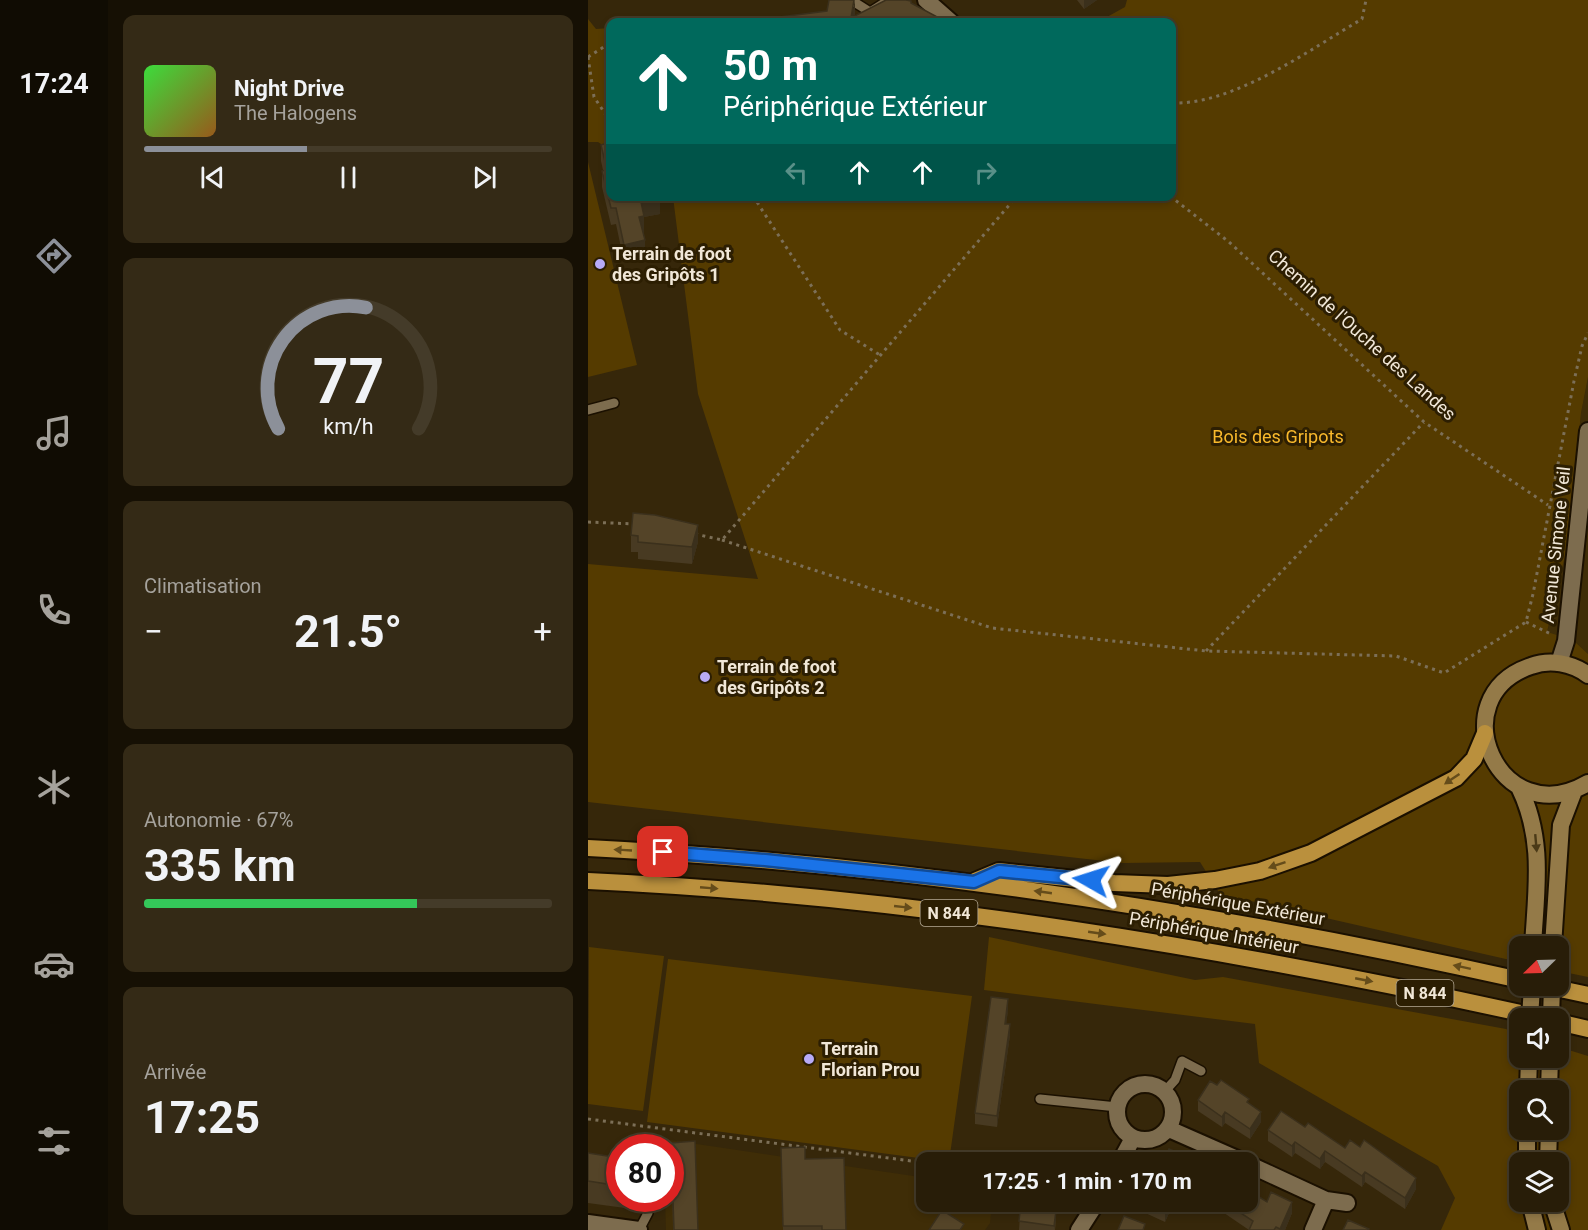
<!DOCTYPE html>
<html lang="fr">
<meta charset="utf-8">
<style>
:root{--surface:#281d08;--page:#342a16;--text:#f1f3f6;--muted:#a5a29c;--line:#443b29;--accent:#8c9099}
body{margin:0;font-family:Roboto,sans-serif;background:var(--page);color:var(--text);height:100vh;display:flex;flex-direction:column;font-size:22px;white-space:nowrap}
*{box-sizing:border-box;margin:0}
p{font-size:20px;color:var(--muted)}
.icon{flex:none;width:33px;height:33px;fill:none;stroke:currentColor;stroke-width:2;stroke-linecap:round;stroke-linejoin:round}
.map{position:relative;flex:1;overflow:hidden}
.sheet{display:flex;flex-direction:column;gap:15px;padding:15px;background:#161004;width:480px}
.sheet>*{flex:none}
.guide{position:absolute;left:18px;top:18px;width:570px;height:183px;border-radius:12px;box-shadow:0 3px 9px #0003,0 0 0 2px var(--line);background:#00695c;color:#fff;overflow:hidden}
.needle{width:39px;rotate:247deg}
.buttons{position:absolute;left:921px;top:936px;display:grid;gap:12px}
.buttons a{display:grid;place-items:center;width:60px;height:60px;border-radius:12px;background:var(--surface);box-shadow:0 3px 9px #0003,0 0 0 2px var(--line);font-size:30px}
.speed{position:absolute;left:18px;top:1134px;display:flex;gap:12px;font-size:30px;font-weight:700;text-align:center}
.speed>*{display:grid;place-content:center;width:78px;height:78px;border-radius:50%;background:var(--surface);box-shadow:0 3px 9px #0003,0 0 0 2px var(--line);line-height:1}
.speed .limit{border:9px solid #d22;background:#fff;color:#111}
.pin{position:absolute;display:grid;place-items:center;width:51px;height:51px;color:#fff;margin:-26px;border-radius:12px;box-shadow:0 3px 9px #0006}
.me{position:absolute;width:66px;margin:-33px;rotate:276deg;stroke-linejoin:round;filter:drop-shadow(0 0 4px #0008)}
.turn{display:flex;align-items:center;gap:21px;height:126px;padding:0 18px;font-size:27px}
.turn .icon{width:78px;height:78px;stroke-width:2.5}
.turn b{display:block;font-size:42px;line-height:51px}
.lanes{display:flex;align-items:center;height:57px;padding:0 18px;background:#0003;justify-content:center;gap:30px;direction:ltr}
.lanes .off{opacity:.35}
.big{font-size:45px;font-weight:700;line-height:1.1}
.sheet .card{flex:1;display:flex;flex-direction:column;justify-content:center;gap:9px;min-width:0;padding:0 21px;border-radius:12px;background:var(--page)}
.sheet .dial{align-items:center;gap:0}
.dial svg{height:156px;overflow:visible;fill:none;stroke:var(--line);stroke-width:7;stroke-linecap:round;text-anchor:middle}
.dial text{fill:var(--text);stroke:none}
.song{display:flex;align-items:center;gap:18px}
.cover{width:72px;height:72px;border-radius:9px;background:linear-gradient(135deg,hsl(120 70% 55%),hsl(30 70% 35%))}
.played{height:6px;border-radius:3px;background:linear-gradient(90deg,var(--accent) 40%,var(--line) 40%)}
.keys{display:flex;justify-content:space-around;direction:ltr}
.heat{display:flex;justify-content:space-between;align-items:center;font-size:33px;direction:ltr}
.charge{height:9px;border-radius:4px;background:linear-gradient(90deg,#34c759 67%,var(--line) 0)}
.trip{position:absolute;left:328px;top:1152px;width:342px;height:60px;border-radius:12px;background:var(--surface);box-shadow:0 3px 9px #0003,0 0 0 2px var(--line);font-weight:700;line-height:60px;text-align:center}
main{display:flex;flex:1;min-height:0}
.tab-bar{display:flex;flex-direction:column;width:108px;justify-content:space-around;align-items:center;background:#100c03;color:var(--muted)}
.tab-bar .icon{width:42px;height:42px}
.tab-bar .active{color:var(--accent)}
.tab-bar b{font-size:27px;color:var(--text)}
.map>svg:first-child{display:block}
.built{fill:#3f2d07}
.green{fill:#553b00;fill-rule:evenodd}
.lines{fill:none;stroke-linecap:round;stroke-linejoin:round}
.service-casing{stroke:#1b1000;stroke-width:12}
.minor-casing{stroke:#1b1000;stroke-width:20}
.secondary-casing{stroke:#1b1000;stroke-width:20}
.trunk-casing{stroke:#1b1000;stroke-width:20}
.path{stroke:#7c6f57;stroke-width:3;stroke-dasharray:3 4.5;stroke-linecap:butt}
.service{stroke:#7d6c4e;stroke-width:9}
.minor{stroke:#7d6c4e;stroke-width:16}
.secondary{stroke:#947a48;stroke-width:16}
.trunk{stroke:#ba903d;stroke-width:16}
.secondary-bridge-casing{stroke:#1b1000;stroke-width:20;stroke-linecap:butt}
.secondary-bridge{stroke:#947a48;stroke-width:16}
.wall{fill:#483a22}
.shaded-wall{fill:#3b301c}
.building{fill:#544428;stroke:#3b301c;stroke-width:1.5}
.oneway{fill:#654c1a}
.oneway2{fill:#4b3a17}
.route-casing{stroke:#114b97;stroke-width:15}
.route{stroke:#1a73e8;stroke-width:10}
.poi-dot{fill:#b8abf7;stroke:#2c1e02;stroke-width:2}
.labels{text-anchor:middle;stroke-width:6;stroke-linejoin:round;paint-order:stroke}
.shield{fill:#2c1e02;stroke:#b6ab97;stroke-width:1.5}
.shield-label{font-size:16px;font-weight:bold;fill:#f1e7d7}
.poi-label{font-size:18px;font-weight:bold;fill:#f1e7d7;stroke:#2c1e02;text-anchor:start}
.street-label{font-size:18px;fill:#f1e7d7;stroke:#2c1e02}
.park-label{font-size:18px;fill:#f9b92c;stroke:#2c1e02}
</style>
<main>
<nav class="tab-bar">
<b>17:24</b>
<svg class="icon active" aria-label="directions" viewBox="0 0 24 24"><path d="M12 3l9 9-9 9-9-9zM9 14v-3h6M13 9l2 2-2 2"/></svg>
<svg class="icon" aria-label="music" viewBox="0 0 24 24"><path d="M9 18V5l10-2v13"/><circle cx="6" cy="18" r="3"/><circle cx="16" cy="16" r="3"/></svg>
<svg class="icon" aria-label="phone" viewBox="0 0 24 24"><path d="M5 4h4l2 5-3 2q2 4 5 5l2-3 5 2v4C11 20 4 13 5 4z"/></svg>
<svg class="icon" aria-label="climate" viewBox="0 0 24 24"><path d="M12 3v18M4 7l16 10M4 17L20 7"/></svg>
<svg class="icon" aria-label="car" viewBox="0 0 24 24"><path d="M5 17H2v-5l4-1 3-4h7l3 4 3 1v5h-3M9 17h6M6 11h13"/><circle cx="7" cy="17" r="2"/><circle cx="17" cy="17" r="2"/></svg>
<svg class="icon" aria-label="filters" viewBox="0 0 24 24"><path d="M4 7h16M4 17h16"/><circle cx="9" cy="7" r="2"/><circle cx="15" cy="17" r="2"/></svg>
</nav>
<section class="sheet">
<div class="card">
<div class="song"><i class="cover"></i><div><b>Night Drive</b><p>The Halogens</p></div></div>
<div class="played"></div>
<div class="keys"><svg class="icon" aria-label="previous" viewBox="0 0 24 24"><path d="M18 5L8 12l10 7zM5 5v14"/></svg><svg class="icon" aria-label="pause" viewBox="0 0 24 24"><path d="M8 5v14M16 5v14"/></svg><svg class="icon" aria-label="next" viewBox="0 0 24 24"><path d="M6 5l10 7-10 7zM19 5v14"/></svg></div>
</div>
<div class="card dial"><svg viewBox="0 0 100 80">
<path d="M14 69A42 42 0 1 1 86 69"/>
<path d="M14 69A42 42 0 0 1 59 7" stroke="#8c9099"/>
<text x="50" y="56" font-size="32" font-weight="700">77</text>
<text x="50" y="72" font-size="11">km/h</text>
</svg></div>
<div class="card"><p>Climatisation</p>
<div class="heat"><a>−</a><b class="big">21.5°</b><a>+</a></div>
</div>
<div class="card"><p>Autonomie · 67%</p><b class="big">335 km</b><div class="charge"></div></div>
<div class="card"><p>Arrivée</p><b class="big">17:25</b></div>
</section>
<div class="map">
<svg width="1000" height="1230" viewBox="0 0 1000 1230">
<rect width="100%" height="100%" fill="#36270a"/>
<path class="built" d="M1000 377V654L985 640 959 633 980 543 993 413Z
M75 1139 339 1178V1202H404L402 1223 397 1230H78L77 1199 82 1198V1148L75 1147Z"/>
<path class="green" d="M539 0H1000V377L993 413 980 543 959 632 985 640 1000 654V977L971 971 970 946H932L931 962 632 894 612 862 534 863 0 802V564L170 579 110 394 85 197 584 196V22H510L537 7Z
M0 19 8 29 22 28V150L10 142H0Z
M0 162 49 365 0 377Z
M401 937 607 980 635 977 918 1029 931 1034 932 1058H970L971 1047 1000 1056V1230H853L867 1198 850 1166 671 1063 667 1024 396 990ZM932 1090H970V1130H932ZM932 1162H970V1202H932Z
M1 947 76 956 55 1111 0 1104Z
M80 959 384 996 361 1162 59 1122Z"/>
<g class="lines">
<defs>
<path id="service" d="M263 0 282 12 301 0
M0 410 26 403
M577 1091 587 1080 594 1061 613 1071
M452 1099 529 1107
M51 1230 60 1213 61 1198"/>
<path id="minor" d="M338 0 363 22
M971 663 978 641 1000 431
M529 1112a28 28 0 1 1 56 0a28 28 0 1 1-56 0Z
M581 1129 656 1162
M532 1162 545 1138
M660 1164 738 1200 725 1230
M738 1200 759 1203
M0 1223 51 1230
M491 1230 509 1202"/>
<path id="secondary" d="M1000 675C984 663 962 659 943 666 851 697 911 835 1000 783
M931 787C957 840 948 890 945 946
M965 946 973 825 986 791
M940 1090 941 1058
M961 1090 962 1058
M939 1162V1130
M960 1162 961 1130
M942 1202 949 1230
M964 1202 973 1230"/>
<path id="trunk" d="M0 848C314 864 625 911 932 980
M0 881C322 896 641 948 955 1018
M387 881 411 871 526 883 580 885 627 880 672 871 723 853 868 778 886 759 897 733
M958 986 1000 995
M970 1022 1000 1029"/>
</defs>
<use href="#service" class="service-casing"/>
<use href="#minor" class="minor-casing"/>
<use href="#secondary" class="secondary-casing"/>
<use href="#trunk" class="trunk-casing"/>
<path class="path" d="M0 57 6 97 22 121
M0 57 22 43
M584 103C646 105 721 50 774 19L778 0
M165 196 252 330 292 355
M582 196 641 242 836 422 960 505
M0 522 47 524
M107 534 134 540 429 196
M134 540 404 628 618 651 808 656 856 673 938 622 945 594 986 381 994 346 1000 333
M938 622 963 634
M618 651 836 422
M0 1119 339 1163"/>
<use href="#service" class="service"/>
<use href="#minor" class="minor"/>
<use href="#secondary" class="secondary"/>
<use href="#trunk" class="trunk"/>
<defs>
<path id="secondary-bridge" d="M942 1018 944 986
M963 1018 964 986"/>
</defs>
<use href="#secondary-bridge" class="secondary-bridge-casing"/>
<use href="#secondary-bridge" class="secondary-bridge"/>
</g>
<path class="wall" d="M489 0H509L496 9Z
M13 145 72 214 56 217V232L55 233 57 257 36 262 28 224 23 225 14 187V171L15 170 13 161Z
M43 535 110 542 104 564 50 559V552H43Z
M420 1010 418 1024 422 1035 409 1127 387 1124V1113Z
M629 1085 661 1103 673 1122 662 1139 637 1123 634 1127 610 1111V1100Z
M717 1127 757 1148 828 1189 817 1209 777 1182 774 1187 737 1162 732 1169 707 1153 704 1157 680 1141V1130Z
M83 1143 110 1230H85Z
M193 1148 217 1159 258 1230H195Z
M0 1153 32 1158V1198H46L45 1206 37 1205V1208L0 1203Z
M433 1202H465L464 1211 468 1220 467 1230H431Z
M553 1202H586L577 1222 553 1211Z
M620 1202H679L704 1213 697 1230H661Z"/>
<path class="shaded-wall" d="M267 0V20L263 18Z
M496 0H509L496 9Z
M72 197V214L56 217V232L51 234V217L53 202Z
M57 240V257L36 262V245Z
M110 525V542L104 564V547Z
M420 999V1010L417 1035V1024Z
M422 1024V1035L409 1127V1116Z
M637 1112V1123L634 1127V1117Z
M673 1112V1122L662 1139V1129Z
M707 1142V1153L704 1157V1146Z
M737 1151V1162L732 1169V1159Z
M777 1172V1182L774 1187V1176Z
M828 1178V1189L817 1209V1198Z
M581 1202H586L577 1222V1211Z
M704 1202V1213L697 1230H692Z
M468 1211V1220L466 1230V1226Z"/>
<path class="building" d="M241 0H266L263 18 298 0H318L323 1V3L353 19 351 22H170L169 20 239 11Z
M22 142V196H72V197L53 202 56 216 51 217 57 240 36 245 28 208H23L14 171 19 170 13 145Z
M45 513 67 515 110 525 104 547 50 542V536L43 535Z
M403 997 420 999 417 1024H422L409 1116 387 1113Z
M633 1080 661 1099 659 1102 673 1112 662 1129 637 1112 634 1117 610 1100 622 1081 629 1085Z
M693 1111 717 1127 720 1123 757 1148 762 1140 772 1147 776 1140 828 1178 817 1198 777 1172 774 1176 737 1151 732 1159 707 1142 704 1146 680 1130Z
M107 1141 110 1230H86L83 1143Z
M217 1147V1159L256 1158 258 1230H234V1226H195L193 1148Z
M581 1149 600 1157 598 1162H575Z
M0 1153 32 1158V1186L0 1181Z
M660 1190 679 1202 683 1192 704 1202 692 1229 688 1227 686 1230H661L665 1221 636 1202H660Z
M433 1202H464L463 1210 468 1211 466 1226 431 1221Z
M556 1202H581L577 1211Z
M354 1210 376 1224 372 1230H341Z
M536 1216 557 1224 555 1230H530Z
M760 1220 781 1229 780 1230H755Z"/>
<defs><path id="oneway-solid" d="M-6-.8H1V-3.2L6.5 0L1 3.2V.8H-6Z" transform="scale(1.5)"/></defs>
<g class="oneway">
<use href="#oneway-solid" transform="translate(864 779) rotate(146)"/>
<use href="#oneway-solid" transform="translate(35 850) rotate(-177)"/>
<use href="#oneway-solid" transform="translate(689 865) rotate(161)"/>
<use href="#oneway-solid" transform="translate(121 888) rotate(5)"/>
<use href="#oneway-solid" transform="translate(455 892) rotate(-172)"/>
<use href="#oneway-solid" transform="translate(315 907) rotate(6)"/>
<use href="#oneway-solid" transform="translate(509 933) rotate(8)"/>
<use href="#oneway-solid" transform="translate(874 967) rotate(-168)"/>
<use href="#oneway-solid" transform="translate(776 980) rotate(11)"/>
</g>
<use class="oneway2" href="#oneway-solid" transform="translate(948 843) rotate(85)"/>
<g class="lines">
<defs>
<path id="route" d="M75 852 177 860 386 882 411 871 503 880"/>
</defs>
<use href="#route" class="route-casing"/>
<use href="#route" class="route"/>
</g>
<g class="poi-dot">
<circle cx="12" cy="264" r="6"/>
<circle cx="117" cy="677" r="6"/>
<circle cx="221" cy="1059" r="6"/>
</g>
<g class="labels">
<g class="shield">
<rect x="332.5" y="900" width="57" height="26" rx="4.5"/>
<rect x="808.5" y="980" width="57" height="26" rx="4.5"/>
</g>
<g class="shield-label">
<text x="361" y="919">N 844</text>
<text x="837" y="999">N 844</text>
</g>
<g class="poi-label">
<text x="24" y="260">Terrain de foot<tspan x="24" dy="21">des Gripôts 1</tspan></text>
<text x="129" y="673">Terrain de foot<tspan x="129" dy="21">des Gripôts 2</tspan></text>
<text x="233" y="1055">Terrain<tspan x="233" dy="21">Florian Prou</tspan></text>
</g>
<g class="street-label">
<text transform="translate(774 335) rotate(42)" y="6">Chemin de l'Ouche des Landes</text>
<text transform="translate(968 545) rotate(-84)" y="6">Avenue Simone Veil</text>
<text transform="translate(650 904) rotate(10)" y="6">Périphérique Extérieur</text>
<text transform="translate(626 933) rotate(10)" y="6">Périphérique Intérieur</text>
</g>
<g class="park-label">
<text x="690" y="443">Bois des Gripots</text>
</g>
</g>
</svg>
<div class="buttons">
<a><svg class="needle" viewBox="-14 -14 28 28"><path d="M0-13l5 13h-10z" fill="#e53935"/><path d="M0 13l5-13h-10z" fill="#a5a29c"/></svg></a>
<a><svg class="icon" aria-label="sound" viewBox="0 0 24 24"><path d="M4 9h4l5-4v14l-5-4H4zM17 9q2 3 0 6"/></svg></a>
<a><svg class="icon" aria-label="search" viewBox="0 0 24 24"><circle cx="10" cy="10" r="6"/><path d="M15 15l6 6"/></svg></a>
<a><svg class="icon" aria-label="layers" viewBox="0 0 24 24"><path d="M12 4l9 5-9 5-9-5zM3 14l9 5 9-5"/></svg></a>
</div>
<div class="speed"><div class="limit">80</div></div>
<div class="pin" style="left:75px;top:852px;background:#d93025"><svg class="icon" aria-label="arrive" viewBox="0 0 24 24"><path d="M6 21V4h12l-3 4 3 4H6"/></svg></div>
<svg class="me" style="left:503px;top:880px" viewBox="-20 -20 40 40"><path d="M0-17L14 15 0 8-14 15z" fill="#1a73e8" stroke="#fff" stroke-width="4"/></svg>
<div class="trip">17:25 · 1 min · 170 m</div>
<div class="guide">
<div class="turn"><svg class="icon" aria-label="ahead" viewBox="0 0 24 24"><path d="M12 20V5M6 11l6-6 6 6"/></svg><div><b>50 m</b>Périphérique Extérieur</div></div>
<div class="lanes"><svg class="icon off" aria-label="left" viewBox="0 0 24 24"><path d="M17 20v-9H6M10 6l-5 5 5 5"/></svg><svg class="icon" aria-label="ahead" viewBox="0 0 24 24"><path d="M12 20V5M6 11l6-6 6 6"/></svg><svg class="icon" aria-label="ahead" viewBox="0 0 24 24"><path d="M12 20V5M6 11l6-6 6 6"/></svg><svg class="icon off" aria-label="right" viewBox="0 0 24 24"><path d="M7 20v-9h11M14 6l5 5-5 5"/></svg></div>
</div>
</div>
</main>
